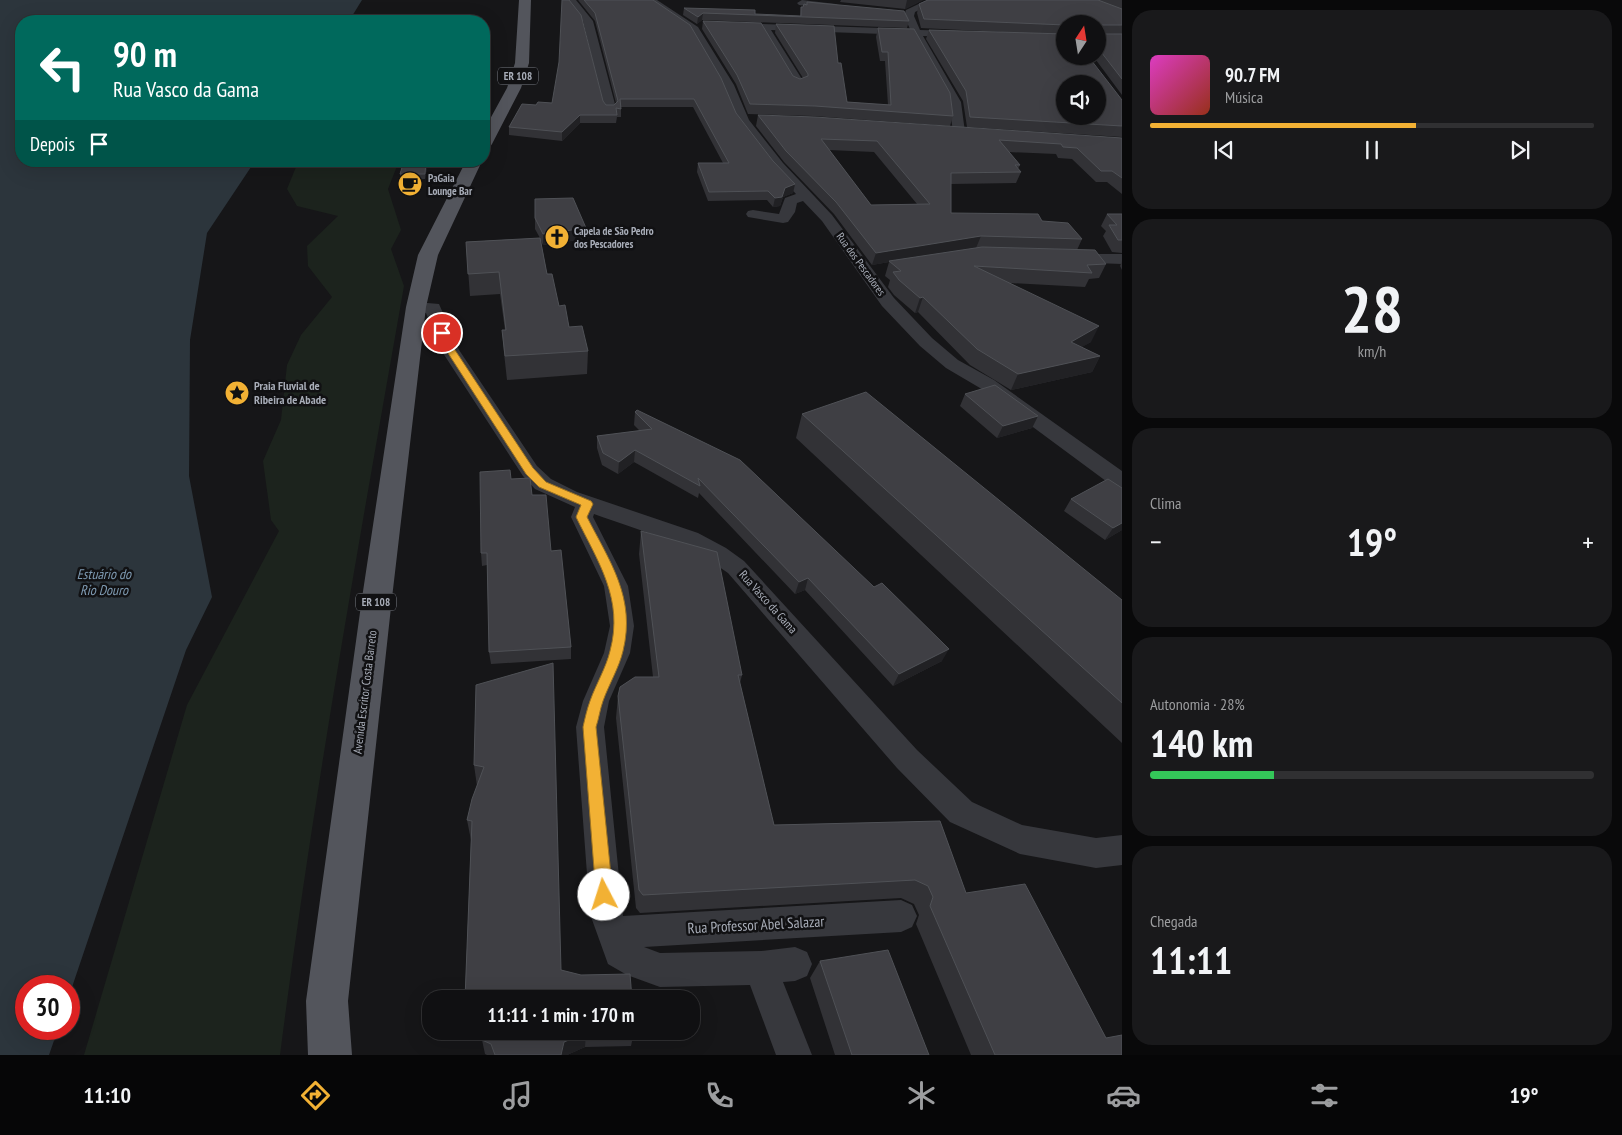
<!DOCTYPE html>
<html lang="pt">
<meta charset="utf-8">
<style>
:root{--surface:#101012;--page:#19191b;--text:#f1f3f6;--muted:#9c9d9f;--line:#303032;--accent:#f2b134}
body{margin:0;font-family:"PT Sans Narrow",sans-serif;background:var(--page);color:var(--text);height:100vh;display:flex;flex-direction:column;font-size:19px;white-space:nowrap}
*{box-sizing:border-box;margin:0}
p{font-size:16px;color:var(--muted)}
.icon{flex:none;width:28px;height:28px;fill:none;stroke:currentColor;stroke-width:2;stroke-linecap:round;stroke-linejoin:round}
.map{position:relative;flex:1;overflow:hidden}
.sheet{display:flex;flex-direction:column;gap:10px;padding:10px;background:#09090a;width:500px}
.sheet>*{flex:none}
.banner{position:absolute;left:15px;top:15px;width:475px;height:152px;border-radius:20px;box-shadow:0 5px 20px #0002,0 0 0 1px var(--line);background:#00695c;color:#fff;overflow:hidden}
.needle{width:32px;rotate:12deg}
.tools{position:absolute;left:1056px;top:15px;display:grid;gap:10px}
.tools a{display:grid;place-items:center;width:50px;height:50px;border-radius:50%;background:var(--surface);box-shadow:0 5px 20px #0002,0 0 0 1px var(--line);font-size:25px}
.speed{position:absolute;left:15px;top:975px;display:flex;gap:10px;font-size:25px;font-weight:700;text-align:center}
.speed>*{display:grid;place-content:center;width:65px;height:65px;border-radius:50%;background:var(--surface);box-shadow:0 5px 20px #0002,0 0 0 1px var(--line);line-height:1}
.speed .limit{border:8px solid #d22;background:#fff;color:#111}
.pin{position:absolute;display:grid;place-items:center;width:42px;height:42px;color:#fff;margin:-21px;border:2px solid #fff;border-radius:50%;box-shadow:0 1px 5px #0007}
.me{position:absolute;width:55px;margin:-28px;rotate:355deg;stroke-linejoin:round;filter:drop-shadow(0 0 4px #0008)}
.turn{display:flex;align-items:center;gap:18px;height:105px;padding:0 15px;font-size:22px}
.turn .icon{width:65px;height:65px;stroke-width:2.5}
.turn b{display:block;font-size:35px;line-height:42px}
.then{display:flex;align-items:center;height:48px;padding:0 15px;background:#0003;gap:10px;font-size:19px}
.big{font-size:38px;font-weight:700;line-height:1.1}
.sheet .widget{flex:1;display:flex;flex-direction:column;justify-content:center;gap:8px;min-width:0;padding:0 18px;border-radius:20px;background:var(--page)}
.sheet .dial{align-items:center;gap:0}
.dial b{font-size:65px;line-height:1}
.song{display:flex;align-items:center;gap:15px}
.cover{width:60px;height:60px;border-radius:8px;background:linear-gradient(135deg,hsl(310 70% 55%),hsl(10 70% 35%))}
.played{height:5px;border-radius:2px;background:linear-gradient(90deg,var(--accent) 60%,var(--line) 60%)}
.keys{display:flex;justify-content:space-around;direction:ltr}
.heat{display:flex;justify-content:space-between;align-items:center;font-size:28px;direction:ltr}
.charge{height:8px;border-radius:4px;background:linear-gradient(90deg,#34c759 28%,var(--line) 0)}
.trip{position:absolute;left:422px;top:990px;width:278px;height:50px;border-radius:20px;background:var(--surface);box-shadow:0 5px 20px #0002,0 0 0 1px var(--line);font-weight:700;line-height:50px;text-align:center}
.menu{display:flex;height:80px;justify-content:space-around;align-items:center;background:#060607;color:var(--muted)}
.menu .icon{width:35px;height:35px}
.menu .selected{color:var(--accent)}
.menu b{font-size:22px;color:var(--text)}
main{display:flex;flex:1;min-height:0}
.map>svg:first-child{display:block}
.green{fill:#1c231d}
.water{fill:#2c353c}
.lines{fill:none;stroke-linecap:round;stroke-linejoin:round}
.minor{fill:#37383d;fill-rule:evenodd}
.primary{fill:#53555c;fill-rule:evenodd}
.wall{fill:#323236;fill-rule:evenodd}
.shaded-wall{fill:#212124}
.building{fill:#3f3f44;stroke:#4f5156;fill-rule:evenodd}
.route{fill:#f2b134;stroke:#9d7322}
.labels{text-anchor:middle;stroke-width:5;stroke-linejoin:round;paint-order:stroke}
.shield{fill:#111113;stroke:#7b7e86;stroke-width:1}
.shield-label{font-size:11px;font-weight:bold;fill:#a8adb8}
.far-poi-label{font-size:11px;font-weight:bold;fill:#a8adb8;stroke:#111113;text-anchor:start}
.far-street-label{font-size:11px;fill:#a8adb8;stroke:#111113}
.poi-label{font-size:12px;font-weight:bold;fill:#a8adb8;stroke:#111113;text-anchor:start}
.street-label{font-size:12px;fill:#a8adb8;stroke:#111113}
.water-label{font-size:14px;font-style:italic;fill:#7f9bb3;stroke:#111113}
.near-street-label{font-size:15px;fill:#a8adb8;stroke:#111113}
</style>
<main>
<div class="map">
<svg width="1122" height="1055" viewBox="0 0 1122 1055">
<rect width="100%" height="100%" fill="#161618"/>
<path class="green" d="M303 161H399L388 189 401 230 391 249 404 286C359 542 313 797 280 1055H84L187 705 279 531 271 520 263 461 281 420 287 365 301 335 332 297 308 266 307 246 338 216 297 206 287 189 296 167Z"/>
<path class="water" d="M0 0H362L349 21H21V161H256L253 164 207 233 190 340 189 476 212 597 186 650 69 996V986H26V1029H58L49 1055H0Z"/>
<g class="lines">
<path class="minor" d="M566 0H576L593 21 616 108 614 111H606L604 108 583 21Z
M646 0H657L698 27 734 85 749 120 783 163 832 215 894 298 932 338 958 360 994 380 1122 471V489L1114 487 980 388 946 368 920 346 882 306 822 221 803 201 797 203 795 212 788 222 783 223 748 217 746 214 748 211 753 210 779 214 785 198 796 194 773 169 737 121 722 85 691 31Z
M802 0 836 4 841 7 836 10 799 5 797 3Z
M927 0H940L915 12 914 16 920 30 958 31 963 34 958 37 923 36 961 102 965 132 963 135H955L953 132 949 102 912 35 771 30 805 84 799 87 793 84 761 30 733 29 728 26 733 23 910 29 904 16 906 10Z
M1073 254H1122V264L1067 262 1065 259 1067 256Z
M416 302 439 304 459 350 537 466 551 479 577 492 698 533 726 548 744 561 917 750 972 802 1022 825 1096 838 1122 835V865L1096 868 1020 854 950 822 897 768 728 573C686 543 642 531 594 514L593 517 628 586 634 626 630 653 609 701 604 727 623 916 901 900 912 905 917 916 912 927 901 932 644 947 660 953 761 951 795 947 807 952 812 964 807 976 795 981 783 982 812 1055H776L750 985 660 987 627 975 608 964 590 914 576 727 583 701 604 653 610 626 604 586 571 517 575 507 535 489 523 476 441 350 426 313 410 311 408 307 410 303Z"/>
<path class="primary" d="M519 0H531L529 63 521 88 492 144 490 147 484 149V130L507 88 515 63Z
M466 161H482L438 255 426 307 392 598 348 1001 352 1055H308L306 1001 362 598 406 307 418 255Z"/>
</g>
<path class="wall" d="M578 0H653L736 113 773 161 795 184 793 193 783 197 780 206 773 207 767 200 708 201 697 172 698 163H723L693 107H621V117H617L616 123H580L562 141 509 135V127L536 105 552 103 603 101 606 105H614L616 103 595 21Z
M841 0H923L905 9 840 2Z
M928 0H1122V95L1093 56H1098V24H1065V56L1122 100V137L967 127 963 101 926 39 929 30 1044 34 921 28 917 13 919 4Z
M801 7 909 21 907 28 702 20 697 24 683 15 684 8 755 14 800 16Z
M703 21 793 76 800 79 803 78 775 33 776 24 838 63 847 102 888 105 885 61H880L876 37 878 28 953 116 950 126 813 116 748 114 736 84 702 29Z
M758 115 1122 138V194L1107 182H1096L1072 159 1058 158 1056 154 1008 152 1020 165 1018 169 1021 172 1016 183 951 184V213L1042 221 1082 239 1077 250 1106 264 1099 278 1089 279 1085 287 1009 283 1091 342 1081 347 1100 356 1092 372 1011 390 970 365 918 312 915 313 894 295 888 287 890 280 885 276 889 262 872 265 834 214 784 162 756 126ZM829 150 874 152 917 204 871 205Z
M404 161H428L425 179 400 180V174Z
M535 199 586 228 585 239 543 245 541 241 547 274 559 306 569 327 588 351 587 374 507 380 504 353 502 330H505L500 294 470 296 466 242 540 238 535 229Z
M1107 214H1122V253L1112 252 1103 236 1106 231 1101 226Z
M1122 261V270L1120 266Z
M965 394 1038 416 1032 428 997 438 960 406Z
M635 412 942 661 893 686 805 590 795 594 699 493 698 498 634 462 618 474 602 465 597 448V436L640 431 634 425Z
M802 414 1122 600V743L796 438Z
M511 479 532 495 551 551 571 647V659L491 664 489 652 487 565 482 566 481 553Z
M1122 488V530L1105 540 1064 511 1071 499Z
M641 531 742 675 740 683 774 825 966 893 1122 1055H971L916 924 919 915 914 904 901 898 640 913 636 908 616 718 618 696 653 677 639 554Z
M553 663 465 999 471 840 467 820 477 786 474 765Z
M820 961 929 1055H835L810 978Z
M482 1031 634 1032 631 1046 585 1047 567 1055H487L485 1054 482 1040Z"/>
<path class="shaded-wall" d="M907 0H923L905 9Z
M703 13 702 20 697 24 698 17Z
M580 115V123L562 141V132Z
M426 161H428L425 179V174Z
M795 184 793 193 783 197 780 206 773 207 775 198 785 188Z
M586 228 585 239 543 245V234Z
M981 236 976 248 889 261V262L872 265 876 253Z
M923 297 918 312 915 313 920 298Z
M1099 326 1091 342 1064 357 1071 342Z
M1100 356 1092 372 1011 390 1018 374Z
M1038 416 1032 428 997 438 1003 426Z
M635 450 634 462 618 474 619 462Z
M1122 523V530L1105 540 1113 528Z
M808 578 805 590 795 594 799 582Z
M949 649 942 661 893 686 899 674Z
M586 1033 585 1047 567 1055H561L564 1042Z"/>
<path class="building" d="M562 0H569L581 15 603 101 606 105H614L618 101 595 13 584 0H653L690 25 721 78 736 113 773 161 795 184 785 188 782 197 775 198 768 191 709 192 698 163H729L694 99H620L621 109 616 108 617 115H580L562 132 509 127 522 104 536 105 538 102 552 103 559 62Z
M928 0H1098L1122 9V25H1102L1100 27V34H1122V79L1098 48V24H1065V25L924 19 919 4Z
M807 2 904 11 909 21 703 13 698 17 684 8 755 10V14L801 16V7H803L804 4 807 5Z
M703 21 761 23 793 76 800 79 808 76V74L776 24 834 26 838 63H841L847 102 891 105 888 52H882L878 28 914 29 950 93 953 116 815 106 750 104 737 75Z
M929 30 1065 34V56H1088L1122 100V126L970 117 966 91ZM1065 84H1098V116H1065Z
M758 115 815 117 1122 138V178L1112 171H1101L1077 148 1063 147 1061 144 999 140 1020 165H1015L1021 172 951 173V213L1038 214 1042 221 1068 223 1082 239 981 236 876 253 836 202 786 151ZM821 139 877 141 930 204 871 205Z
M404 161H426L425 174H400Z
M573 198 586 228 543 234 535 218V199Z
M1107 214H1122V240H1118L1109 225H1117Z
M540 238 547 274H552L559 306 565 305 569 327 582 326 588 351 505 356 502 330H506L499 272 468 274 466 242Z
M982 247 1095 250 1106 264 1087 265 1092 273 974 266 1099 326 1071 342 1100 356 1018 374 977 349 923 297 920 298 899 280 893 272 901 271 889 261Z
M995 385 1038 416 1003 426 965 394Z
M866 392 1122 600V703L802 414Z
M637 410 740 460 874 587 882 583 949 649 899 674 808 578 799 582 698 478 700 486 635 450 619 462 603 453 597 436 652 429 635 412Z
M510 470 511 479 530 478 532 495H546L551 551 561 550 571 647 489 652 487 553H481L480 472Z
M1108 479 1122 488V523L1113 528 1071 499Z
M641 531 717 552 742 675H738L774 825 940 821 966 893 1025 884 1106 1038 1122 1035V1055H995L930 906 933 897 928 886 915 880 643 895 639 890 618 696 620 687 635 677H659Z
M553 663 561 970 581 975 630 974 632 999H465L472 821 467 820 472 799 484 767 474 765 476 685Z
M888 950 929 1055H852L820 961Z
M482 1031H634V1032L586 1033 564 1042 561 1055H495L491 1044 482 1040Z"/>
<path class="route" d="M442 330 446 333 455 350 533 468 546 482 591 501 593 504 587 517C610 562 636 598 623 651 619 668 609 684 603 701 600 709 599 718 596 727L613 895 610 901 604 903 599 901 596 895 583 727C585 718 587 709 590 701 596 684 606 668 610 651 624 599 598 562 576 517L581 505 539 487 526 474 446 350 437 333Z"/>
<defs>
<symbol id="cafe-disc" viewBox="-11 -11 22 22"><circle r="9.5" fill="#f2b134" stroke="#111113"/><path d="M-5.5-4.5H6V0H3Q3 3.5 0 3.5H-2.5Q-5.5 3.5-5.5 0ZM3-3.2v2h1.7v-2ZM-6 4.5H4V6H-6Z" fill="#111"/></symbol>
<symbol id="church-disc" viewBox="-11 -11 22 22"><circle r="9.5" fill="#f2b134" stroke="#111113"/><path d="M-1.2-6h2.4v3.5h3.3v2.4h-3.3V6h-2.4V-.1h-3.3v-2.4h3.3Z" fill="#111"/></symbol>
<symbol id="sight-disc" viewBox="-11 -11 22 22"><circle r="9.5" fill="#f2b134" stroke="#111113"/><path d="M0-6L1.8-2.2L6-1.7L2.9 1.2L3.7 5.4L0 3.3L-3.7 5.4L-2.9 1.2L-6-1.7L-1.8-2.2Z" fill="#111"/></symbol>
</defs>
<g fill-rule="evenodd">
<use href="#cafe-disc" x="396" y="170" width="28" height="28"/>
<use href="#church-disc" x="543" y="223" width="28" height="28"/>
<use href="#sight-disc" x="223" y="379" width="28" height="28"/>
</g>
<g class="labels">
<g class="shield">
<rect x="498" y="67.5" width="40" height="17" rx="4"/>
<rect x="356" y="593.5" width="40" height="17" rx="4"/>
</g>
<g class="shield-label">
<text x="518" y="80">ER 108</text>
<text x="376" y="606">ER 108</text>
</g>
<g class="far-poi-label">
<text x="428" y="182">PaGaia<tspan x="428" dy="13">Lounge Bar</tspan></text>
<text x="574" y="235">Capela de São Pedro<tspan x="574" dy="13">dos Pescadores</tspan></text>
</g>
<g class="far-street-label">
<text transform="translate(861 264) rotate(54)" y="4">Rua dos Pescadores</text>
</g>
<g class="poi-label">
<text x="254" y="390">Praia Fluvial de<tspan x="254" dy="14">Ribeira de Abade</tspan></text>
</g>
<g class="street-label">
<text transform="translate(768 602) rotate(48)" y="4">Rua Vasco da Gama</text>
<text transform="translate(365 692) rotate(-83)" y="4">Avenida Escritor Costa Barreto</text>
</g>
<g class="water-label">
<text x="104" y="579">Estuário do<tspan x="104" dy="16">Rio Douro</tspan></text>
</g>
<g class="near-street-label">
<text transform="translate(756 925) rotate(-3)" y="5">Rua Professor Abel Salazar</text>
</g>
</g>
</svg>
<div class="tools">
<a><svg class="needle" viewBox="-14 -14 28 28"><path d="M0-13l5 13h-10z" fill="#e53935"/><path d="M0 13l5-13h-10z" fill="#9c9d9f"/></svg></a>
<a><svg class="icon" aria-label="sound" viewBox="0 0 24 24"><path d="M4 9h4l5-4v14l-5-4H4zM17 9q2 3 0 6"/></svg></a>
</div>
<div class="speed"><div class="limit">30</div></div>
<div class="pin" style="left:442px;top:333px;background:#d93025"><svg class="icon" aria-label="arrive" viewBox="0 0 24 24"><path d="M6 21V4h12l-3 4 3 4H6"/></svg></div>
<svg class="me" style="left:604px;top:895px" viewBox="-20 -20 40 40"><circle r="19" fill="#fff"/><path d="M0-13L10 11 0 6-10 11z" fill="#f2b134"/></svg>
<div class="trip">11:11 · 1 min · 170 m</div>
<div class="banner">
<div class="turn"><svg class="icon" aria-label="left" viewBox="0 0 24 24"><path d="M17 20v-9H6M10 6l-5 5 5 5"/></svg><div><b>90 m</b>Rua Vasco da Gama</div></div>
<div class="then">Depois<svg class="icon" aria-label="arrive" viewBox="0 0 24 24"><path d="M6 21V4h12l-3 4 3 4H6"/></svg></div>
</div>
</div>
<section class="sheet">
<div class="widget">
<div class="song"><i class="cover"></i><div><b>90.7 FM</b><p>Música</p></div></div>
<div class="played"></div>
<div class="keys"><svg class="icon" aria-label="previous" viewBox="0 0 24 24"><path d="M18 5L8 12l10 7zM5 5v14"/></svg><svg class="icon" aria-label="pause" viewBox="0 0 24 24"><path d="M8 5v14M16 5v14"/></svg><svg class="icon" aria-label="next" viewBox="0 0 24 24"><path d="M6 5l10 7-10 7zM19 5v14"/></svg></div>
</div>
<div class="widget dial"><b>28</b><p>km/h</p></div>
<div class="widget"><p>Clima</p>
<div class="heat"><a>−</a><b class="big">19°</b><a>+</a></div>
</div>
<div class="widget"><p>Autonomia · 28%</p><b class="big">140 km</b><div class="charge"></div></div>
<div class="widget"><p>Chegada</p><b class="big">11:11</b></div>
</section>
</main>
<nav class="menu">
<b>11:10</b>
<svg class="icon selected" aria-label="directions" viewBox="0 0 24 24"><path d="M12 3l9 9-9 9-9-9zM9 14v-3h6M13 9l2 2-2 2"/></svg>
<svg class="icon" aria-label="music" viewBox="0 0 24 24"><path d="M9 18V5l10-2v13"/><circle cx="6" cy="18" r="3"/><circle cx="16" cy="16" r="3"/></svg>
<svg class="icon" aria-label="phone" viewBox="0 0 24 24"><path d="M5 4h4l2 5-3 2q2 4 5 5l2-3 5 2v4C11 20 4 13 5 4z"/></svg>
<svg class="icon" aria-label="climate" viewBox="0 0 24 24"><path d="M12 3v18M4 7l16 10M4 17L20 7"/></svg>
<svg class="icon" aria-label="car" viewBox="0 0 24 24"><path d="M5 17H2v-5l4-1 3-4h7l3 4 3 1v5h-3M9 17h6M6 11h13"/><circle cx="7" cy="17" r="2"/><circle cx="17" cy="17" r="2"/></svg>
<svg class="icon" aria-label="filters" viewBox="0 0 24 24"><path d="M4 7h16M4 17h16"/><circle cx="9" cy="7" r="2"/><circle cx="15" cy="17" r="2"/></svg>
<b>19°</b>
</nav>
